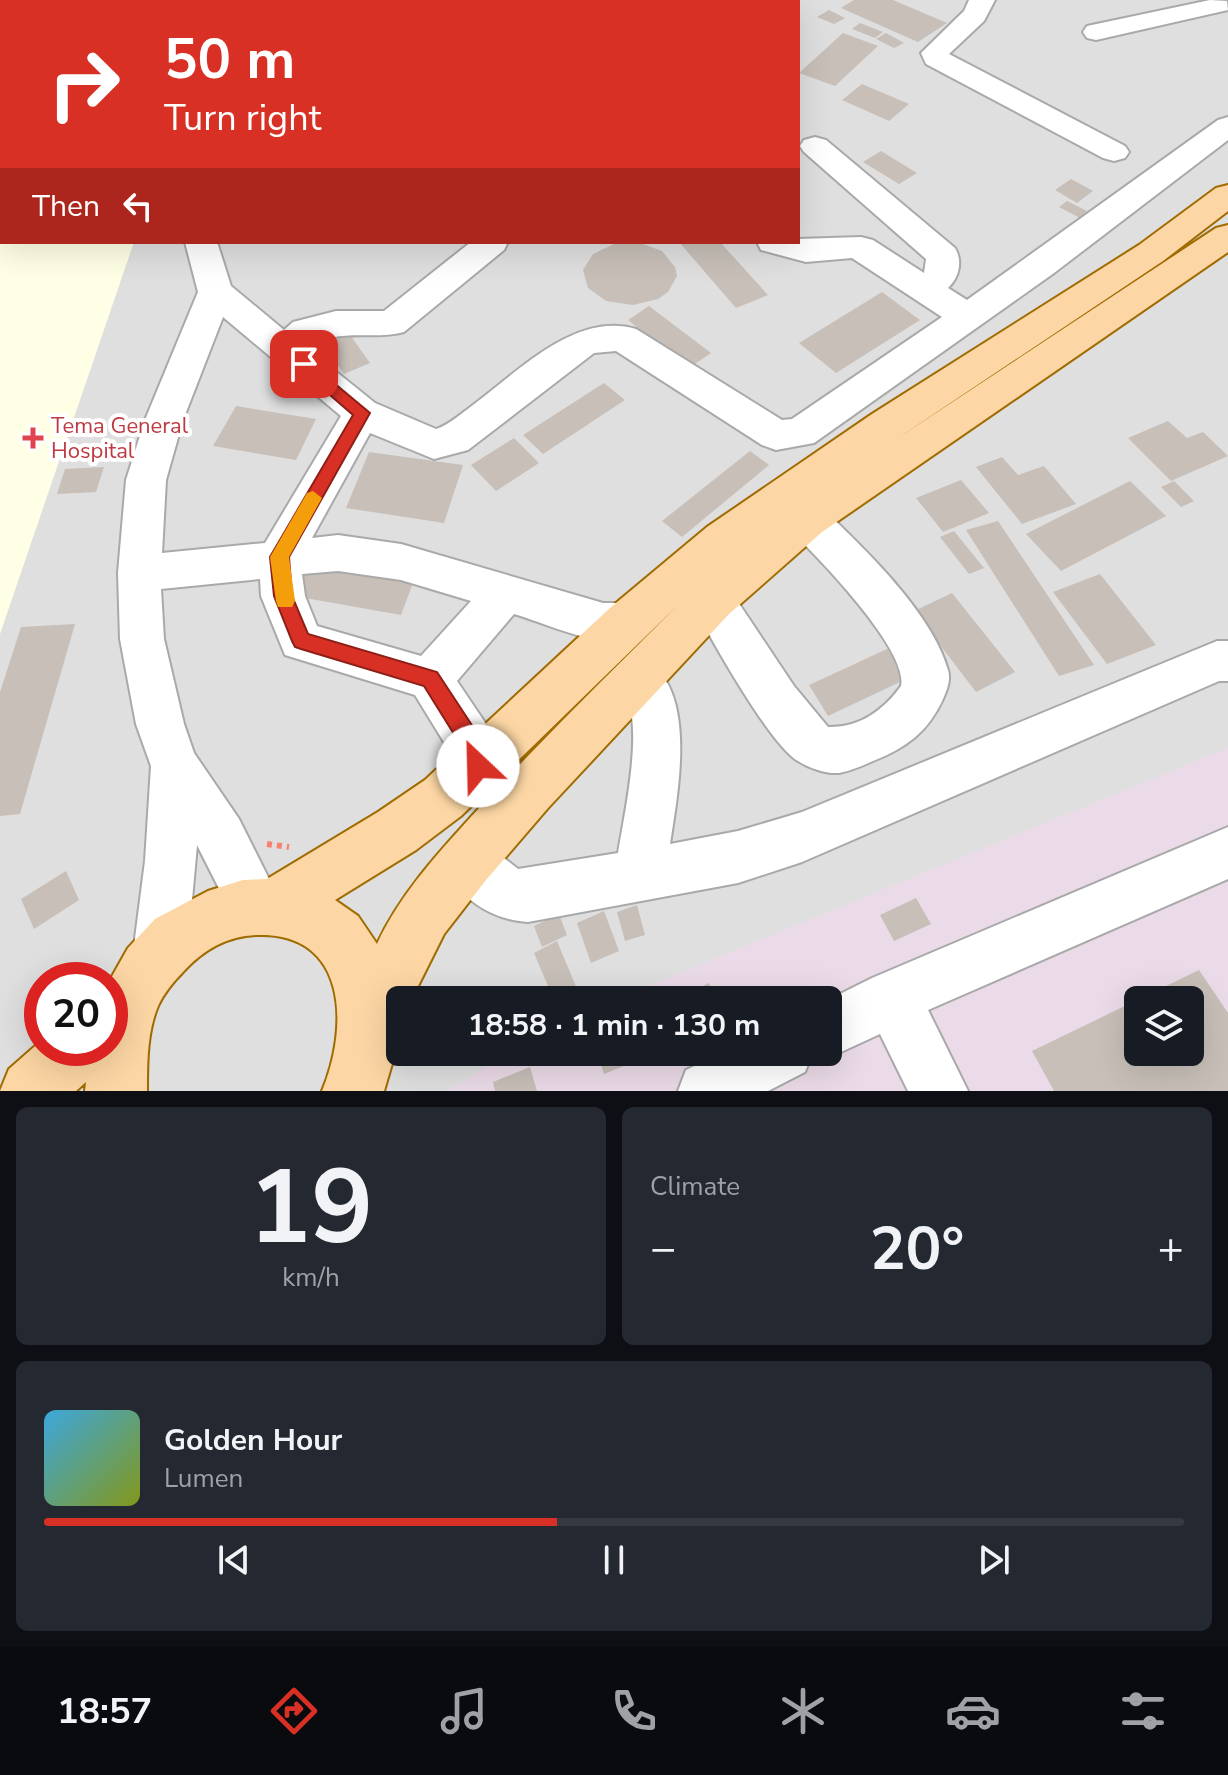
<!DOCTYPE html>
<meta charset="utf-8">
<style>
:root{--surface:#171b24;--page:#242831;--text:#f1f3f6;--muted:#9ea1a6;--line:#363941;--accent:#d93025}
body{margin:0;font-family:"Nunito Sans",sans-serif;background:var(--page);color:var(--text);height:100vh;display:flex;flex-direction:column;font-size:30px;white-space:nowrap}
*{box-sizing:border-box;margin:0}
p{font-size:26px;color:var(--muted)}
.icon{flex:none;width:44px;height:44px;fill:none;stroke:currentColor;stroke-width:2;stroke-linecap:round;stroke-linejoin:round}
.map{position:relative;height:1091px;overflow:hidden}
.side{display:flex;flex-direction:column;gap:16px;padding:16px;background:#0d0f14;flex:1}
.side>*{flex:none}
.banner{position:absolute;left:0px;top:0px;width:800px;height:244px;box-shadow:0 8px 32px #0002;background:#d93025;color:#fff;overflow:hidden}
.controls{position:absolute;left:1124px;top:986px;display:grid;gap:16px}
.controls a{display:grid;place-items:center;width:80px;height:80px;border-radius:12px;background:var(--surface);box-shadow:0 8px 32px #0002;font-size:40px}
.speed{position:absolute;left:24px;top:962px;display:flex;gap:16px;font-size:40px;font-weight:700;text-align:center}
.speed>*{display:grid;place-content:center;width:104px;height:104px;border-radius:50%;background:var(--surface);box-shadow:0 8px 32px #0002;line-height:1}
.speed .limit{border:12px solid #d22;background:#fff;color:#111}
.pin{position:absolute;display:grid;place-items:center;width:68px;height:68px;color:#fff;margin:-34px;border-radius:16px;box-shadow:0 4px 12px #0006}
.me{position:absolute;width:88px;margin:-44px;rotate:336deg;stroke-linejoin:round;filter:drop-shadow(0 0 6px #0008)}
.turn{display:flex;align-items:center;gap:28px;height:168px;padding:0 32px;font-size:36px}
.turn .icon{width:104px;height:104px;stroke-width:2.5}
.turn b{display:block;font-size:56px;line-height:68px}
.then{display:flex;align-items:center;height:76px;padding:0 32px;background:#0003;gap:16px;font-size:30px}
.big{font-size:60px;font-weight:700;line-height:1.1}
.side .card{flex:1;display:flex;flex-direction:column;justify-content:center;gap:12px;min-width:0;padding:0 28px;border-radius:12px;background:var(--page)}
.side .dial{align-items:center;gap:0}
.dial b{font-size:104px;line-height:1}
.song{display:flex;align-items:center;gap:24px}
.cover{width:96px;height:96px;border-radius:12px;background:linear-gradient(135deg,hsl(200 70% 55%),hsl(70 70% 35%))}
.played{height:8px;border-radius:4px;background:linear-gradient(90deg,var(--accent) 45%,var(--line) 45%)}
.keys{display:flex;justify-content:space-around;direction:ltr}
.heat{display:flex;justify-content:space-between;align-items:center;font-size:44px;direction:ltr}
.side .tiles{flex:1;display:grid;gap:16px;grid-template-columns:1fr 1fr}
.card:last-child{grid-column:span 2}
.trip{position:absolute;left:386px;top:986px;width:456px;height:80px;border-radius:12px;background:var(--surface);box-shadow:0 8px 32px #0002;font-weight:700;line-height:80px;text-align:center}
.tab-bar{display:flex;height:128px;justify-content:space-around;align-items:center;background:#090b0e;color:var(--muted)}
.tab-bar .icon{width:56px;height:56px}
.tab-bar .selected{color:var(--accent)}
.tab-bar b{font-size:36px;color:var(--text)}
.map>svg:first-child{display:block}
.residential{fill:#e0dfdf;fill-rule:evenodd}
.industrial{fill:#ebdbe8;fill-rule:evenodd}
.education{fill:#ffffe5}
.building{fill:#c7bfb8;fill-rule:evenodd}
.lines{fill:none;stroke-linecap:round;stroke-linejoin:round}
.minor-casing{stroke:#a9a9a9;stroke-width:4}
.major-casing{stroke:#a06b00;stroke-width:4}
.path{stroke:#fa8072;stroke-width:6;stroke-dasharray:5 5;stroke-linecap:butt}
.minor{fill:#fff;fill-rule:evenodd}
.major{fill:#fcd6a4;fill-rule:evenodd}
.route{fill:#d93025;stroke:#8d1f18;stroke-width:2}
.slow{fill:#f59e0b}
.health-dot{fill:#e0444e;stroke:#fff;stroke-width:3}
.labels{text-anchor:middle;stroke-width:8;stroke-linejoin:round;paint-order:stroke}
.health-label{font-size:22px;fill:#be3a42;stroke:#fff;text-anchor:start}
</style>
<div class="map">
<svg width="1228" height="1091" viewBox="0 0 1228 1091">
<rect width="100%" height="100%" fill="#f2efe9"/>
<path class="residential" d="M0 0H1228V1091H0ZM2 2H798V242H2ZM42 980H110V1048H42ZM400 1000H828V1052H400ZM1138 1000H1190V1052H1138Z"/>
<path class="industrial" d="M1228 748V1091H448L510 1052H828V1000H614ZM1138 1000H1190V1052H1138Z"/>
<path class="education" d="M0 42 2 242H134L0 634Z"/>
<path class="building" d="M854 0H893L947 23 918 42 841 8Z
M829 10 845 18 834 24 817 17Z
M860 23 883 32 875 38 852 29Z
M843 33 878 46 835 86 799 73Z
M886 33 904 43 894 48 876 39Z
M862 84 909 104 889 121 842 100Z
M881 151 917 173 899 184 863 162Z
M1071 179 1093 191 1077 203 1055 190Z
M1067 201 1087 211 1080 218 1059 207Z
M679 242H720L768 295 736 308Z
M640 243 662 251 675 267 677 276 668 292 658 299 633 305 606 301 588 288 583 270 593 254 614 244Z
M882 292 920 320 836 373 799 343Z
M649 306 711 353 689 368 628 320Z
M348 332 370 363 344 374 322 343Z
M604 383 625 400 543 454 523 435Z
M236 406 316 419 296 460 213 446Z
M1168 421 1187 438 1203 432 1228 456 1171 481 1128 438Z
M514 438 539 463 496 491 471 465Z
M750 451 769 465 682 537 662 521Z
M369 452 463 465 444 523 346 508Z
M1002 457 1018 475 1044 466 1076 504 1022 524 976 467Z
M104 467 96 492 57 494 65 469Z
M961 480 989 513 943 532 916 498Z
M1130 481 1166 516 1061 571 1026 534Z
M1174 481 1194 501 1181 507 1161 487Z
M998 521 1094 665 1059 676 966 530Z
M954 531 984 568 969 574 940 537Z
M312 558 416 575 401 615 294 596Z
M1100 574 1156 645 1107 664 1053 592Z
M952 593 1015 672 976 692 914 611Z
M75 624 20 814 0 816V692L21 627Z
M898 644 919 673 828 716 809 685Z
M66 871 79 900 34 929 21 899Z
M916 898 931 924 894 941 880 915Z
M637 905 645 935 625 941 617 912Z
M604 911 619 951 591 963 577 923Z
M559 914 567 935 542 947 534 926Z
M557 941 577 989 554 1000 534 953Z
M1199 970 1228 1013V1091H1054L1032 1051ZM1138 1000H1190V1052H1138Z
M709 983 717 1000H674Z
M597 1052H639L641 1059 604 1074Z
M530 1067 537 1091H495L493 1082Z"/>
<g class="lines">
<defs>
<path id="minor" d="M9 0H35L37 2H11Z
M969 0H995L984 21 949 54 1125 146 1129 152 1125 158 1114 161 1103 158 926 64 921 53 964 11Z
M1210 0 1227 1 1228 10 1096 40 1087 38 1083 32 1087 26Z
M1228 117V140L1054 273 814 443 776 450 762 445 616 351 594 353 468 450 434 459 370 433 312 538 338 535 401 544 603 603H626L642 608 648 622 642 636C600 651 554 626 514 614L457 681 488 727 502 766 495 782 478 789 461 782 450 752 415 695 285 655 261 596 260 579 161 589 164 639 184 724 194 753 239 819 282 905 275 924 256 931 237 924 197 845 187 954 179 973 160 981 141 973 133 954 145 861 151 766 136 724 120 639 118 573 126 480 145 420 198 292 185 242H217L231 286 284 330 293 322 336 311H384L471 242H508L504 250 404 332C372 341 336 326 308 349L375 403 436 429C449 425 462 413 473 405 518 372 575 311 636 329L782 420 792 419 942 317 852 258 806 262 761 250 757 242H798V239L861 237 873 240 924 273 926 259 804 152 800 146 804 140 815 137 826 140 955 248C963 261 959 278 948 288L967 300 1218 120ZM223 317 341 416 265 543 162 553 166 480 183 420ZM338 571 401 580 471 601 421 656 317 626 305 596 302 574Z
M807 503 822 508C864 548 932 613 948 670 951 680 947 690 943 699 928 732 906 748 873 761 862 766 850 771 839 773 826 774 809 768 798 761 770 745 707 633 691 600L698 587 713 581 728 587 794 686 828 727C859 728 884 710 901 686 909 651 819 558 792 532L786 520 792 508Z
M1217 641H1228V681H1219L802 862 738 883 528 922C490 920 456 896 441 861L449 843 467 835 485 843 518 869 618 853C624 817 641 739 629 704 626 695 618 686 614 677L621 662 637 656C700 680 678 791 670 844L738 831 802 812Z
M1228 827V879L928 1010 968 1091H908L880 1034 828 1058 813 1052 805 1072 768 1091H678L686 1070 724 1052H828V1000L872 978Z"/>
<path id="major" d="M1228 185V211L1163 261 895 440 1216 228 1228 225V252L822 532 729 614 548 808 486 880 444 934 411 1000H400L396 1050 384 1091H322C349 1027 348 932 257 935 227 936 203 950 183 972 173 982 164 993 158 1006 147 1032 147 1063 147 1091H85L86 1082 76 1091H0L9 1069 42 1040V1048H110V980L128 948 155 919 208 891 243 880 267 879 378 812 425 780 610 608 707 527 872 414 1139 245 1216 188ZM678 605C611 672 543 738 480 807 441 850 401 892 377 944L358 916 335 900 416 850 461 816Z"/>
</defs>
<use href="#minor" class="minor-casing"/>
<use href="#major" class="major-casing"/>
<path class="path" d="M267 844 289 847"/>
<use href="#minor" class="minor"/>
<use href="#major" class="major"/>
</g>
<path class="route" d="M304 358 370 413 289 557 292 596 308 634 437 672 479 736 489 766 486 773 478 776 471 773 462 747 424 686 301 649 295 647 292 641 274 596 270 557 353 415 299 368V360Z"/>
<path class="slow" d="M313 491 322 498 289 557 295 601 292 607H278L276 601 270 557 307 493Z"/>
<path class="health-dot" d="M29 426h8v8h8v8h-8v8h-8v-8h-8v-8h8z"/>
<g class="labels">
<g class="health-label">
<text x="51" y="433">Tema General<tspan x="51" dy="25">Hospital</tspan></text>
</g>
</g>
</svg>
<div class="controls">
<a><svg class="icon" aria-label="layers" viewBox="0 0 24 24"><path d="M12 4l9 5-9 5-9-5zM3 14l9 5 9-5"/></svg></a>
</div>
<div class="speed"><div class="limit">20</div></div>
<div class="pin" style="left:304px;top:364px;background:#d93025"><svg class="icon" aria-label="arrive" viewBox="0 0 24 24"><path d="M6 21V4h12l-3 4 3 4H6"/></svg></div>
<svg class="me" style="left:478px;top:766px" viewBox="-20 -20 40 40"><circle r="19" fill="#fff"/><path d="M0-13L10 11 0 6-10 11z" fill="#d93025"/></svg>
<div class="trip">18:58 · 1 min · 130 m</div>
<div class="banner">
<div class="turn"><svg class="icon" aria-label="right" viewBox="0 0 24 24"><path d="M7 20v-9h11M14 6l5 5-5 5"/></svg><div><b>50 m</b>Turn right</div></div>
<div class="then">Then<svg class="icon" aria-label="left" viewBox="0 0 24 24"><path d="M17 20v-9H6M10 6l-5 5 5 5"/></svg></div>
</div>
</div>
<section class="side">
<div class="tiles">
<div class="card dial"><b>19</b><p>km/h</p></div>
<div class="card"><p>Climate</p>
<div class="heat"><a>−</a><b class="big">20°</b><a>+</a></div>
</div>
<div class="card">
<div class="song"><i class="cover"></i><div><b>Golden Hour</b><p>Lumen</p></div></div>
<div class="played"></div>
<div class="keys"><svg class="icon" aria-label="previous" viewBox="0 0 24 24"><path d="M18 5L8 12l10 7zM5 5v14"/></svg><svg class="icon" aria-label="pause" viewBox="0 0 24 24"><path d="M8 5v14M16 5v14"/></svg><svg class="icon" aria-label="next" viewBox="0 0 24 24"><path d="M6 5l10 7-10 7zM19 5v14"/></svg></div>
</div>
</div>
</section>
<nav class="tab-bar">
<b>18:57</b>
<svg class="icon selected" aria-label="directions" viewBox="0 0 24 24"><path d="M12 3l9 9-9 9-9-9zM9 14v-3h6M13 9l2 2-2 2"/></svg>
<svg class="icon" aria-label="music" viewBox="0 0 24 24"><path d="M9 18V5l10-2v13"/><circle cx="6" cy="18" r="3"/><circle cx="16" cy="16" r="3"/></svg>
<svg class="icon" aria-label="phone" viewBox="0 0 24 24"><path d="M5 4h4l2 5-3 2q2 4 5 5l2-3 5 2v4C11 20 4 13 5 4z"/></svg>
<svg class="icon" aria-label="climate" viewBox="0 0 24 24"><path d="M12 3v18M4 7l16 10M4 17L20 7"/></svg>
<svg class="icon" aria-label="car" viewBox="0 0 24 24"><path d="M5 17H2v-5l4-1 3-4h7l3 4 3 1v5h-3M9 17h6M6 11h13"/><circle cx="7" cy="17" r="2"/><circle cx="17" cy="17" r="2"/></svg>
<svg class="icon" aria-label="filters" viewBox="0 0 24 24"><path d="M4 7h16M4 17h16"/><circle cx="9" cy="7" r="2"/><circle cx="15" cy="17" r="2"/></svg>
</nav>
